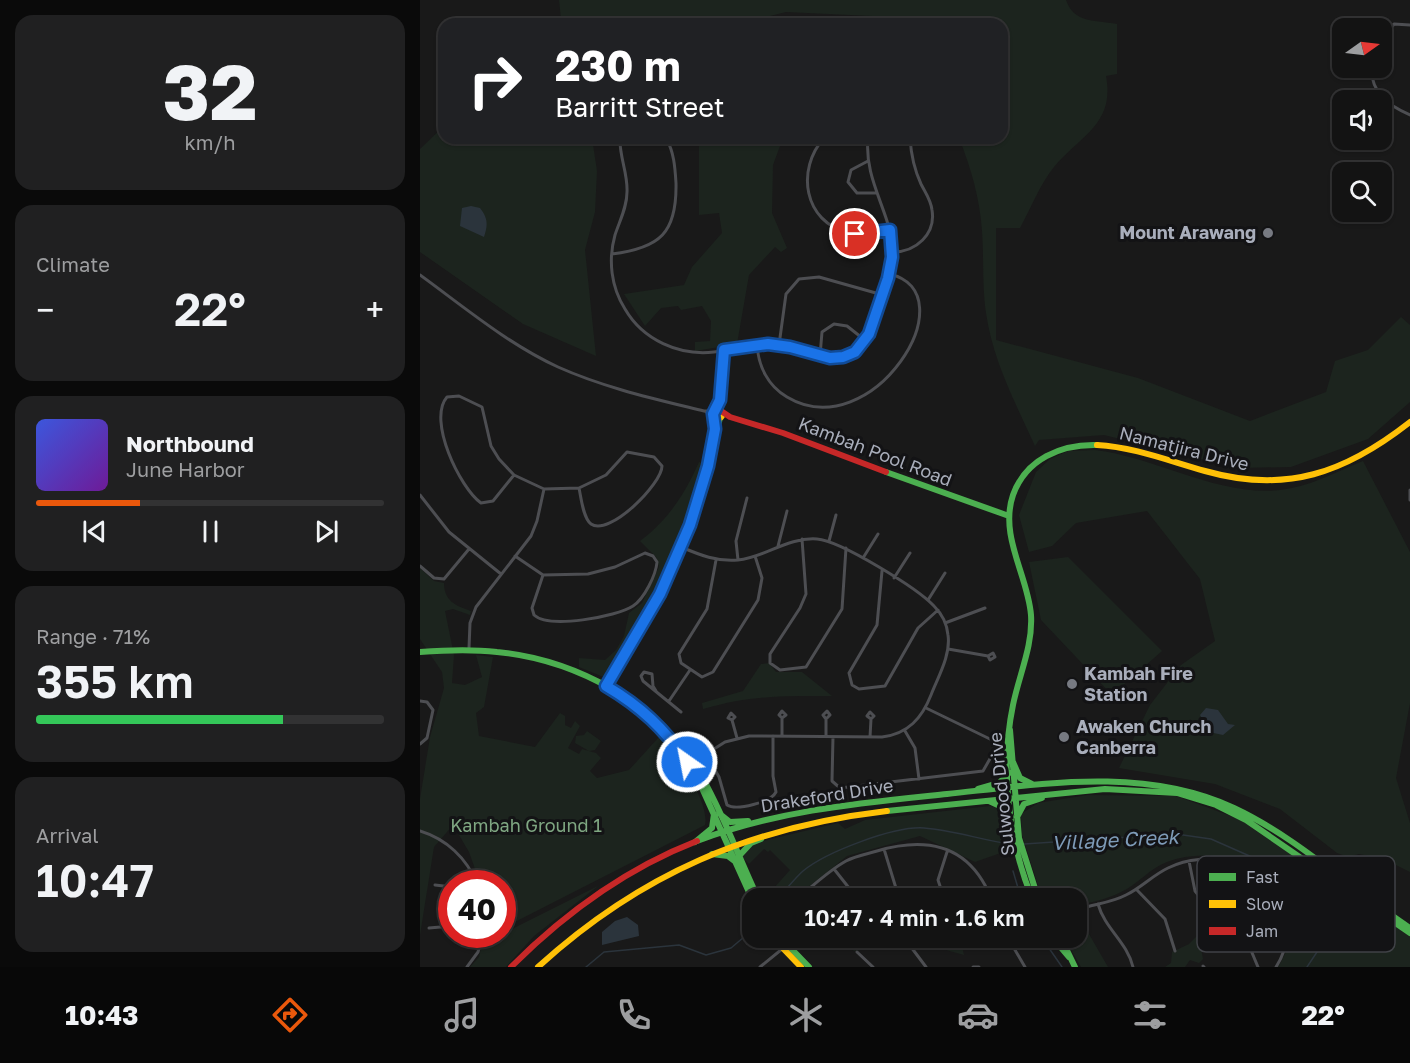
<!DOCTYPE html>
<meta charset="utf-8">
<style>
:root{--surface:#131313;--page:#202021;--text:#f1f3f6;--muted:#9d9ea0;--line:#323233;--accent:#ea580c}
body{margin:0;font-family:"Golos Text",sans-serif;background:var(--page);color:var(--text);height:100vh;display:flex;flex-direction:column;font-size:22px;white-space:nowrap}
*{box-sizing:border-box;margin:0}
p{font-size:20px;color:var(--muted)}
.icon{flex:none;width:33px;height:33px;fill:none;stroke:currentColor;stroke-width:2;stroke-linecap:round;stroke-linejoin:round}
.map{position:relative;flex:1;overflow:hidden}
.side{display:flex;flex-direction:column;gap:15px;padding:15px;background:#0a0a0a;width:420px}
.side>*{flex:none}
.banner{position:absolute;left:18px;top:18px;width:570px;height:126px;border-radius:18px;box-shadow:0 2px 4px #0004,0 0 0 2px var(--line);background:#202124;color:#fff;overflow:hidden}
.needle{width:39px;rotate:76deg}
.fabs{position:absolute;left:912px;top:18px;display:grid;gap:12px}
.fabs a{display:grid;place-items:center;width:60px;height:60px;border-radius:12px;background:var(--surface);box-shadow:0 2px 4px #0004,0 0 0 2px var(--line);font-size:30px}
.speed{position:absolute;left:18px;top:870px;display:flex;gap:12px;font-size:30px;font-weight:700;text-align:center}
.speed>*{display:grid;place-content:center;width:78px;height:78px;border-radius:50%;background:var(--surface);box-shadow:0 2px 4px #0004,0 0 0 2px var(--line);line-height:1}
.speed .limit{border:9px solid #d22;background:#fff;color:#111}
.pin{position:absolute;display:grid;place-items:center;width:51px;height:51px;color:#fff;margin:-26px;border:3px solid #fff;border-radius:50%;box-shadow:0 2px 6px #0007}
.me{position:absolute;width:66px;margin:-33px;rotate:327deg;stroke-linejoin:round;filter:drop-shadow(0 0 4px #0008)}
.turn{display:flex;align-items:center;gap:21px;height:126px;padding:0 18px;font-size:27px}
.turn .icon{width:78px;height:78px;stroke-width:2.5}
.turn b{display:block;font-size:42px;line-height:51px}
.big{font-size:45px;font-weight:600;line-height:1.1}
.side .tile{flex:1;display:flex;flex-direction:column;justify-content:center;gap:9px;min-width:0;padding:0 21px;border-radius:18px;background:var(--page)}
.side .dial{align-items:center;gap:0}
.dial b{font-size:78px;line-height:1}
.song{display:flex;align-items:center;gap:18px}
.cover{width:72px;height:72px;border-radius:9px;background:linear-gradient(135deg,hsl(230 70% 55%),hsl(280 70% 35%))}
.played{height:6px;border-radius:3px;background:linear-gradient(90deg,var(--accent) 30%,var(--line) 30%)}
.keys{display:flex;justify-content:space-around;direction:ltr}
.heat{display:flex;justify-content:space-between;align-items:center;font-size:33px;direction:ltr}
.charge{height:9px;border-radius:4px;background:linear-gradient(90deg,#34c759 71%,var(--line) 0)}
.trip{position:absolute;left:322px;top:888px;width:345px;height:60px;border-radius:18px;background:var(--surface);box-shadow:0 2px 4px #0004,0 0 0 2px var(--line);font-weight:600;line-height:60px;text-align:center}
.dock{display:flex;height:96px;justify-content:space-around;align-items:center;background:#080808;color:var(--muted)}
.dock .icon{width:42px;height:42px}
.dock .current{color:var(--accent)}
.dock b{font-size:27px;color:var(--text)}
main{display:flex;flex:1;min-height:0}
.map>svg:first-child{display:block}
.green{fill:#1c241e}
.water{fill:#2b343c}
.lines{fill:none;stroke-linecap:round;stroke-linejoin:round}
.stream{stroke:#2b343c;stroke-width:1.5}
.street{stroke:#4d4e52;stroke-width:3}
.fast{stroke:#4caf50;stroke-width:6}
.slow{stroke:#ffc107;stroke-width:6}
.jam{stroke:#c62828;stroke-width:6}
.route-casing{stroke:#114b97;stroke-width:15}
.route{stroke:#1a73e8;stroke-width:10}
.poi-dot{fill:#777a82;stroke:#131315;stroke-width:2}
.labels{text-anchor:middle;stroke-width:6;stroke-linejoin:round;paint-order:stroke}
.poi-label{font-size:18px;font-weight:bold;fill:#a9aebb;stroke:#131315;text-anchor:start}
.street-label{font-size:18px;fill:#a9aebb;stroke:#131315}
.park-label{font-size:18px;fill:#7fa782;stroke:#131315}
.water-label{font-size:20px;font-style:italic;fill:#7e9bb8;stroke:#131315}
.key{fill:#131315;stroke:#404247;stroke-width:1.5}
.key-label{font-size:16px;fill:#a9aebb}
</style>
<main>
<section class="side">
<div class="tile dial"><b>32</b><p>km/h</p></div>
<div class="tile"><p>Climate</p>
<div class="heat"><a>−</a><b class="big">22°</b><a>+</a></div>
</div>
<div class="tile">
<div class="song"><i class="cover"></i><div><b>Northbound</b><p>June Harbor</p></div></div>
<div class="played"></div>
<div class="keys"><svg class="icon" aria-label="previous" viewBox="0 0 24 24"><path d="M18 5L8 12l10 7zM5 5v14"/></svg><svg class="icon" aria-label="pause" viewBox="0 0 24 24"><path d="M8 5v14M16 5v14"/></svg><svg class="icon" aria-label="next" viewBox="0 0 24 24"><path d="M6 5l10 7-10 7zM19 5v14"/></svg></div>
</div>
<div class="tile"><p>Range · 71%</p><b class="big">355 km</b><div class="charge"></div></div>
<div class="tile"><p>Arrival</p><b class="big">10:47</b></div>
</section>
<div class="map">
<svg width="990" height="967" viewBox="0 0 990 967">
<rect width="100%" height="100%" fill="#191919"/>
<path class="green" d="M139 0H646C654 23 674 20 697 24V74L686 76C695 124 661 135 634 167 620 184 611 208 600 228H576V340L718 378 830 421 906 392 915 361 948 350 981 317 990 325V402L948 439 871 467 817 468 684 435 619 440 615 446C595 402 573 361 566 313 562 286 564 259 562 231 560 199 551 168 539 138H582V24H478L473 17 366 12 317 24H135L141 19Z
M24 126V138H172L177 171 175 212 165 250 176 356 103 324 0 252V149Z
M279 138H363L353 165 352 213 367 248 361 252 355 247 329 275 317 344 275 351V342L290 341 291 321 282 306 261 310 258 306 241 308 225 326 204 294 264 285 272 267 302 233 299 213 279 215Z
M675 450C735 457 799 497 860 490 889 487 916 472 943 461L990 552V703L976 778 990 823V872L964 859 939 854 928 857 917 853 860 809 795 784 699 768 730 705 761 665 795 641 780 579 727 511 656 523 632 546 609 552 599 515 616 472 630 459 648 451Z
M279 462 287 464 277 501 245 581 186 678 159 667V658L185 660 196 650 204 636 209 613 222 603 239 567 236 557 220 541C248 520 265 494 279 462Z
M648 557 742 651 692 695 621 620 609 562Z
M0 568 14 581 24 583C24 601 36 606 51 611L50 615 33 609 25 611 34 655 32 683 45 685 62 677 56 655 73 657 64 707 56 713 59 736 115 747 140 713 145 716V725L151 728 155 721 160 726 148 748 159 754 162 749 176 753 181 758 170 771 177 778 209 770 239 737C256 753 290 802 285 825L83 928 82 884 60 883 49 852 33 825 14 847 0 935V799L10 737 24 688 22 672 0 639Z
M349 663 356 672H382L412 696C363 696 332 695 283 709L282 703 323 691 341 664Z
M167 731 181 741 175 750 169 751 155 743 156 736 164 735Z
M668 795 756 796 830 823 903 877 896 886 898 888 905 879 990 934V967H858C872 945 875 923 863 898 842 858 788 847 747 862 730 868 717 885 701 892 688 899 671 902 657 906V898H622L602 835 601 814 618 803Z
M570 806C592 807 590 833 592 849L555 862 500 836 427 856 375 898H345L370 870 350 850 348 852 344 849 329 864 321 856 335 843 418 823 425 829 445 820Z
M178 886 114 936 86 967H50L59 957 64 935 82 934Z
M798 909 809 911 817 917 812 925 800 928 781 948 783 959 779 963 770 960 765 967H745L751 963 752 952 769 944 794 919V915Z
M657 913 658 915 688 967H661L644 938H657Z
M419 938H512L515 942 529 946 532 938H540L544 955 519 948 477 944 434 951Z"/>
<path class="water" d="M51 206 60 208C68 218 68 225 64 237L40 226 42 208Z
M786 708 798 710 808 724 815 725 803 735 789 732 780 715Z
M207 917 218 925 219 936 182 945V932L195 921Z"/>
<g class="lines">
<path class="stream" d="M604 844 756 834 791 839 850 865 916 906 915 925 887 967
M593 871 601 898
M358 898C366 890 374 879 383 871 406 852 474 826 504 828 533 830 561 840 590 844
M622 938 642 967
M166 967 184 952 259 945 286 955 311 948 324 937 333 924"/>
<path class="street" d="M962 40 974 24 990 25
M917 61H922
M951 68C952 94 968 105 990 115
M200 138C199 156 208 173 207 192 207 207 200 220 195 235 188 260 191 287 205 309 223 340 259 356 294 352 312 350 329 343 347 344 378 345 427 378 447 339 464 304 479 259 467 221 458 193 445 169 448 138
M404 138C376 169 383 222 429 233 443 237 456 233 470 230
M448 161 431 170 428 182 437 193H457
M473 252C496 252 516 234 512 210 511 200 505 192 501 184 494 169 491 154 490 138
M192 254C240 248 257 233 256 183 255 167 254 152 246 138
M0 275C44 307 88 344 138 367 185 388 235 399 284 411H295
M337 344C338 366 348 386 367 397 452 448 551 292 469 274
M359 345 366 294 379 279 399 277 463 295
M400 356 402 332 414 324 427 326 446 341
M301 411 304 350
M286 412 294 417
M94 475 79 459 71 446 62 407 39 396 27 397C7 420 40 488 61 503L73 501 94 475 124 489 159 488C161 497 163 518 171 524 189 537 242 484 242 466L234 457 207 452 186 475 159 488
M990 490V500
M0 495 29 532 81 574
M382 539 386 594 380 608 350 654V663L360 670 386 667 422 609 426 548
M409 541 416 515
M358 546 367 511
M261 547C280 555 297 562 318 560 346 557 367 537 397 539 421 541 497 588 514 606 522 614 527 624 528 635 531 655 518 677 511 695 502 718 488 734 462 737L329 736 305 742 272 763
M95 556 123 575 112 608 114 615C129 629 196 617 213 606 224 599 236 575 237 562L233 556 225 553 195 567 168 574 123 575
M443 558 458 534
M296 560 287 609 259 654 261 663 282 677 293 672 338 600 342 578 335 556
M318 560 316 541 327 498
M0 566 14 578 24 579 49 549
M462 571 457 625 429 673 432 685 439 689 465 686 498 628 518 610
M474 578 490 553
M508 600 525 573
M525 623 565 608
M49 648 50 623 56 607 111 536 117 521 124 489
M528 649 568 656 573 653 575 657 570 660 568 656
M236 691 233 686 232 674 224 672 221 676 223 681 261 712
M0 701 7 702 13 710 7 738 0 744
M249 701 270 670
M312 720 315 717 311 713 308 718 312 720 317 738
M485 731 495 748 499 779
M362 736V718L359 715 362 711 366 715 362 718
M406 736V719L403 715 407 711 410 715 406 719
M413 737 412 781 420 788 563 771 575 750 572 740 506 708
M450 737 451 719 447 716 450 712 454 716 451 719
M286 754 299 777 307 805C317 811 351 802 356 792L353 776V736
M0 831C26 839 47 858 57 884
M464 849 479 898
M769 861 775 891 793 913
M414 869 437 898
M41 884 54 876
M15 885 32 887
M716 889 745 919 755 951
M378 898C393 886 408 871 426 861 435 856 447 854 457 851 508 836 550 846 571 898
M524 898 518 880 527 852
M678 904C685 929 707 942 713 967
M657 910C673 904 691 903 706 895 721 888 733 875 748 868 787 849 840 861 860 902 871 923 869 947 856 967
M820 924 838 967
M9 928 32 926
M588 938 605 967
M491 947 506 967
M437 952 453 967
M783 966 784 967
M47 967 58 952 63 934
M340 967 367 945
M553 967H559"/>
<path class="fast" d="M466 472 589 516
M0 652C26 650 51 649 77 652 153 659 238 703 278 770 302 810 318 856 338 898
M186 686 233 607 258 555 280 493 300 418
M590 730 599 838 618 898
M259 747 281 786 333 901
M593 762 600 778 612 784
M558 789 579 783 589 773
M569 801 582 807 591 817
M467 811 685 789 757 793 796 805 826 820 990 933
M300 814 310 822 328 821
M597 817 604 804 622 798
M277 841C358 810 441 803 527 794 621 784 724 766 814 808 878 838 931 889 990 928
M275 842 292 828 294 814
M292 854 308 856 316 862
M319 856 331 843 341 839
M612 898C588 839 580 768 593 705 599 675 613 646 611 615 608 576 579 536 593 495 606 459 641 444 677 445
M361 938 389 967
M633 938 649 957
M641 938 655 967"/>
<path class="slow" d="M293.5 414a4.5 4.5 0 1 1 9 0a4.5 4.5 0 1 1-9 0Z
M677 445C714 447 749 461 785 471 866 494 925 473 990 422
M189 688 200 666
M353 938 381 967
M118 967C220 874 330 827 467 811"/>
<path class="jam" d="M301 411 310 417 363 433 466 472
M91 967C145 913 205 869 277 841"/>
</g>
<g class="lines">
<defs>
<path id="route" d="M267 762C245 729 220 706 186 686L240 594 270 525 288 466 295 429 293 414 300 400 304 350 348 344 370 347 410 358 423 357 435 352 449 334 468 278 472 257 470 230 435 234"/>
</defs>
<use href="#route" class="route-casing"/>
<use href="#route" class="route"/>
</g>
<g class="poi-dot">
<circle cx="848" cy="233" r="6"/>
<circle cx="652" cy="684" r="6"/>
<circle cx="644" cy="737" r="6"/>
</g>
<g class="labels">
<g class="poi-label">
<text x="836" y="239" text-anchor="end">Mount Arawang</text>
<text x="664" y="680">Kambah Fire<tspan x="664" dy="21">Station</tspan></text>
<text x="656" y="733">Awaken Church<tspan x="656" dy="21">Canberra</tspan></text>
</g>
<g class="street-label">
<text transform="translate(764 449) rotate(14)" y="6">Namatjira Drive</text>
<text transform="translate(455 452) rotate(21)" y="6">Kambah Pool Road</text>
<text transform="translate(582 794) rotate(-96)" y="6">Sulwood Drive</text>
<text transform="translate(407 796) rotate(-9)" y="6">Drakeford Drive</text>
</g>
<g class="park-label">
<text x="106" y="832">Kambah Ground 1</text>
</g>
<g class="water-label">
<text transform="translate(695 840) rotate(-3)" y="7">Village Creek</text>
</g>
</g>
<rect x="777" y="856" width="198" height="96" rx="9" class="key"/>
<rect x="789" y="873" width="27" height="8" fill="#4caf50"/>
<rect x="789" y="900" width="27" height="8" fill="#ffc107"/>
<rect x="789" y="927" width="27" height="8" fill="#c62828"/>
<g class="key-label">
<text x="826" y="883">Fast</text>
<text x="826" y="910">Slow</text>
<text x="826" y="937">Jam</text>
</g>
</svg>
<div class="fabs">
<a><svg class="needle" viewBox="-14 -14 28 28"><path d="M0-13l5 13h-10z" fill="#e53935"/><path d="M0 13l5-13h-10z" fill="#9d9ea0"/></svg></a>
<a><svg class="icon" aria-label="sound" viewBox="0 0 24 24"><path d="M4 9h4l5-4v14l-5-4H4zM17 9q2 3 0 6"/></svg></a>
<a><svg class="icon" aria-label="search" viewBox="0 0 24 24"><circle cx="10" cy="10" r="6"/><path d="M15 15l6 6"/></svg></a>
</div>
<div class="speed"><div class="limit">40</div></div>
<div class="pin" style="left:435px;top:234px;background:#d93025"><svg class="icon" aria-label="arrive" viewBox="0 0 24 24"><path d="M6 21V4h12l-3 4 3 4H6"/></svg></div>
<svg class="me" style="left:267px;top:762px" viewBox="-20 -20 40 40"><circle r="17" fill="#1a73e8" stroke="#fff" stroke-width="3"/><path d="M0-11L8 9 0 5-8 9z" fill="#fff"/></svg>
<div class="trip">10:47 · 4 min · 1.6 km</div>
<div class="banner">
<div class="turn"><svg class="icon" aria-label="right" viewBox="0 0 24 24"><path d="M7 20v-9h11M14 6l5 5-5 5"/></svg><div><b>230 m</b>Barritt Street</div></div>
</div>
</div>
</main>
<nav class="dock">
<b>10:43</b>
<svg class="icon current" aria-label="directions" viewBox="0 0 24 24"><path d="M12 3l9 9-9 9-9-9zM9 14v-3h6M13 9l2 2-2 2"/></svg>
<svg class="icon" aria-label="music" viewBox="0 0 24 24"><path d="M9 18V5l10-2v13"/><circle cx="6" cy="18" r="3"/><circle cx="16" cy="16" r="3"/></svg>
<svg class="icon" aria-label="phone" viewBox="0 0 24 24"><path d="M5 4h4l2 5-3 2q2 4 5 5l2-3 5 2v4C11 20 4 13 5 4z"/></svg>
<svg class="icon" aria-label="climate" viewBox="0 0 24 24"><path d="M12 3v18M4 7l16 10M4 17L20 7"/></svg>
<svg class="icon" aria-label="car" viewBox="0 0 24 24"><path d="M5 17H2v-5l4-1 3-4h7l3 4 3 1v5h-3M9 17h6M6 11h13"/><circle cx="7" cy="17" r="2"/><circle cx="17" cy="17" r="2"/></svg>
<svg class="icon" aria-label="filters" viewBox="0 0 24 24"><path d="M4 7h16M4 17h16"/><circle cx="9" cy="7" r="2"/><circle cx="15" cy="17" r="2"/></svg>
<b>22°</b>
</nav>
